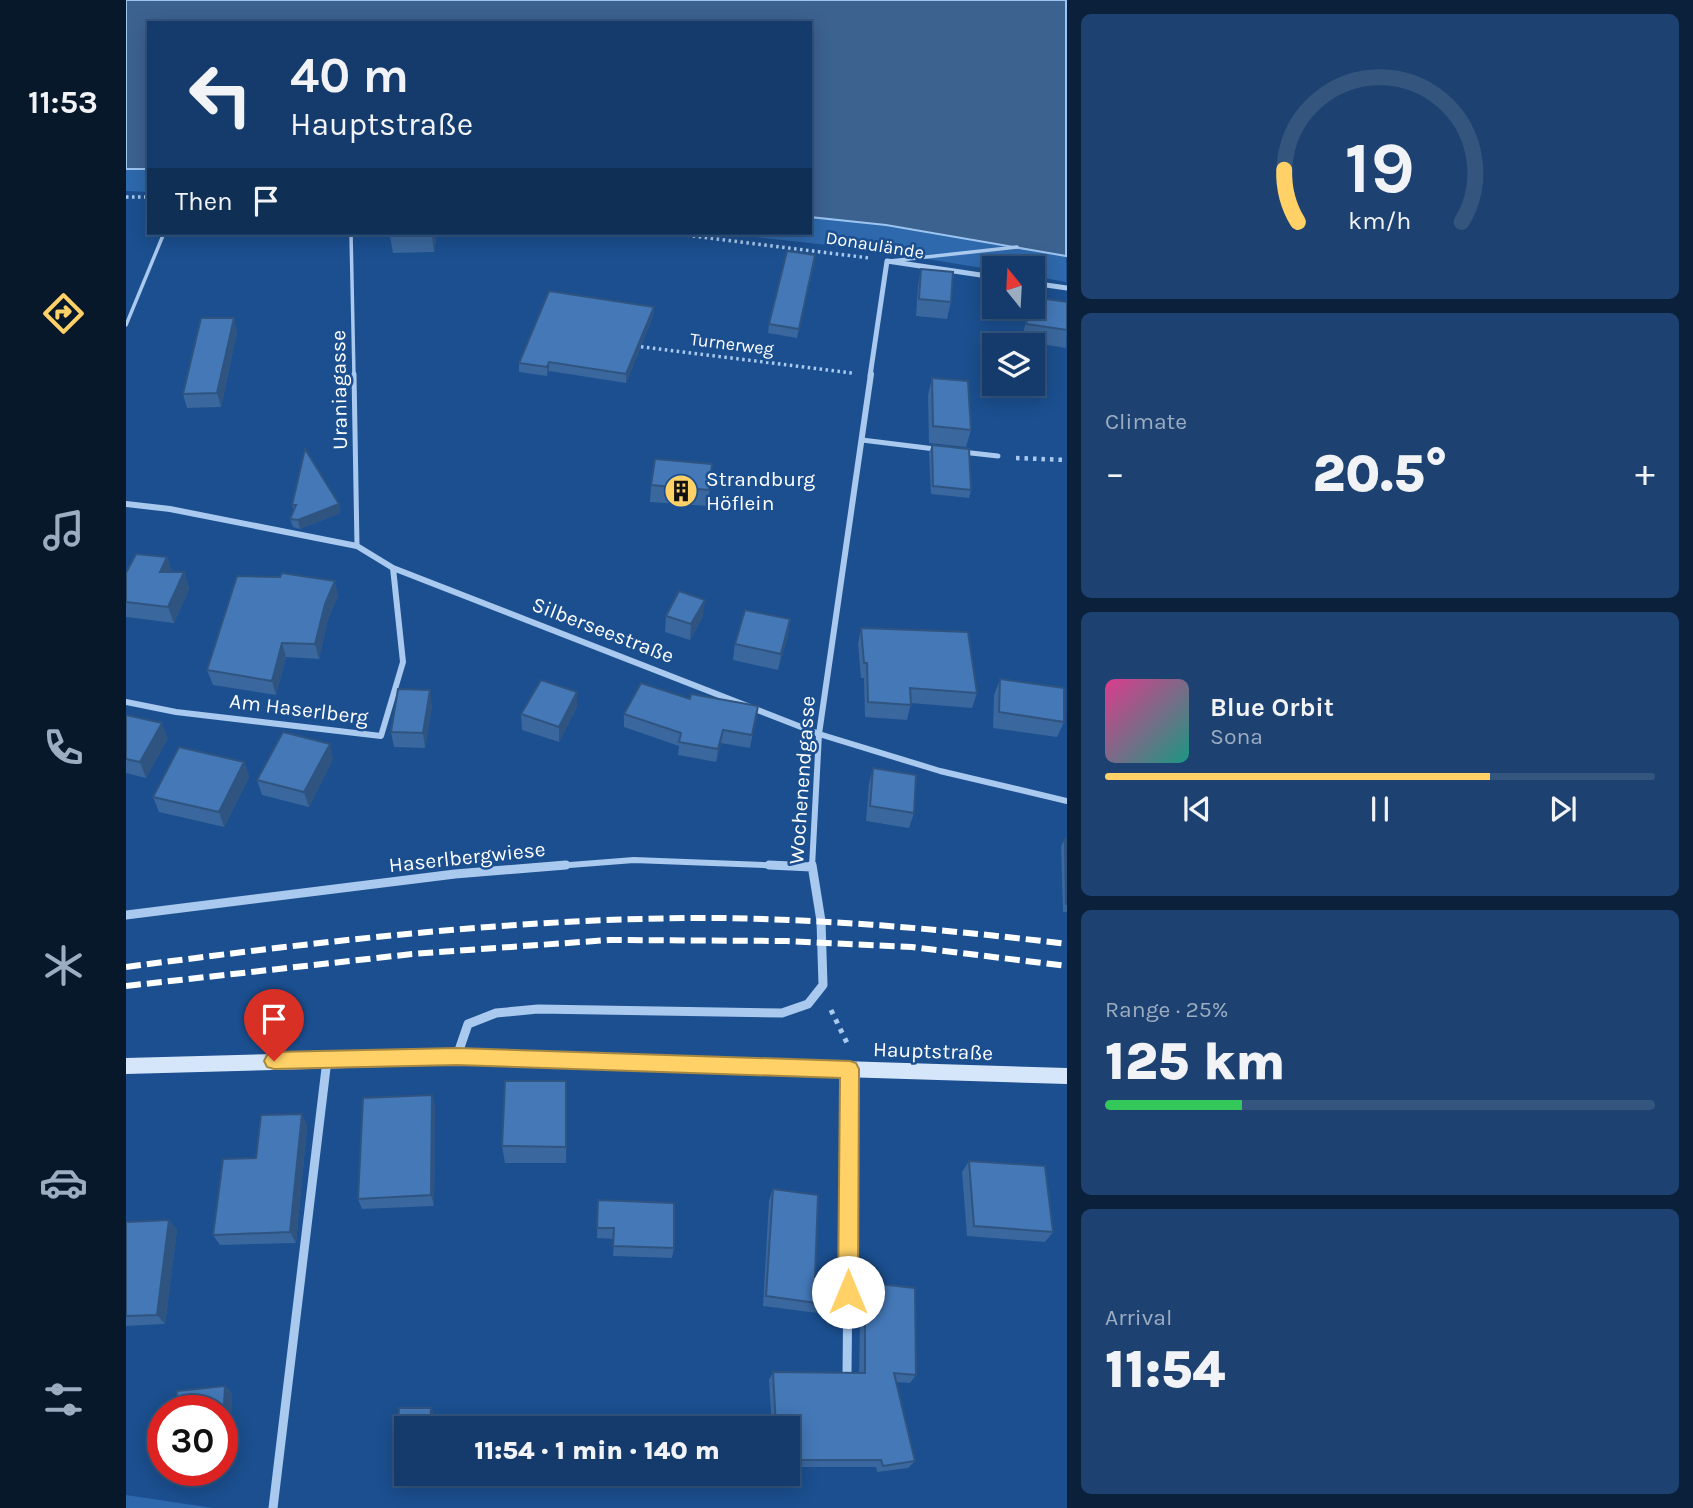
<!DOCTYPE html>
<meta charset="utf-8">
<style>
:root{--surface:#143b6b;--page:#1d4271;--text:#f1f3f6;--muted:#9dadc1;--line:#33557e;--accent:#ffd166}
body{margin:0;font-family:Karla,sans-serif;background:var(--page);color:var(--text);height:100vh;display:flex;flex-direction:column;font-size:26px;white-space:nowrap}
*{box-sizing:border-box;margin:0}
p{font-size:23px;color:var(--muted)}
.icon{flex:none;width:38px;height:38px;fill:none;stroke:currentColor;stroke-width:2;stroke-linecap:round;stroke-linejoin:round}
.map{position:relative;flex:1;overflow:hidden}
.panel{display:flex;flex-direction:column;gap:14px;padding:14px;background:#0b203b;width:626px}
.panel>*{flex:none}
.banner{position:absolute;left:21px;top:21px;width:665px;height:214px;border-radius:0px;box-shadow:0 4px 18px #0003,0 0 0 2px var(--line);background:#143b6b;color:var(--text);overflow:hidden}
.needle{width:46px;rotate:342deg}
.tools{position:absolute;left:856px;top:256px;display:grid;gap:14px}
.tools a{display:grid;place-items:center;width:63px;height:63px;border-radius:0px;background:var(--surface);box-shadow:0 4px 18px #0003,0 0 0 2px var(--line);font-size:35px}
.speed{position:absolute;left:21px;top:1395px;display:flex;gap:14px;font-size:35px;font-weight:700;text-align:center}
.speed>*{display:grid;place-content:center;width:91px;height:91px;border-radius:50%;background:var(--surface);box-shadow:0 4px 18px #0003,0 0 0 2px var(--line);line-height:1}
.speed .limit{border:10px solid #d22;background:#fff;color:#111}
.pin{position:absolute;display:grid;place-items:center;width:60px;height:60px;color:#fff;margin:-72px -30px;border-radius:50% 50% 50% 0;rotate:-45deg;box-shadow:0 0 7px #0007}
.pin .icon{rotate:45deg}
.me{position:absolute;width:77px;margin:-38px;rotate:0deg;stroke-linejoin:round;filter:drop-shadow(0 0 5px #0008)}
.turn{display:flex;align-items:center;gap:24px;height:147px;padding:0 28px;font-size:32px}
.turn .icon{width:91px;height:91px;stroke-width:2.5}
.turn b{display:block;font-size:49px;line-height:60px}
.then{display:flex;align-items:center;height:66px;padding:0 28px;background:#0003;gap:14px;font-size:26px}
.big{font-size:52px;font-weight:800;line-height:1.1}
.panel .widget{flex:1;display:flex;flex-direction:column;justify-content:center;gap:10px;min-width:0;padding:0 24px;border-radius:10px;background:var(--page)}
.panel .dial{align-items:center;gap:0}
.dial svg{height:182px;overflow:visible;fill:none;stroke:var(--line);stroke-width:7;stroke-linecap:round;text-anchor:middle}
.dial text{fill:var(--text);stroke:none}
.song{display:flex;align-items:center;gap:21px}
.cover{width:84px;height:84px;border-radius:10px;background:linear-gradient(135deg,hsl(330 70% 55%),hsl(170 70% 35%))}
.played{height:7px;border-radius:4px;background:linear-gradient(90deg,var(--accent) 70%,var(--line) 70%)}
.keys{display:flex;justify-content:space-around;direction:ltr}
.heat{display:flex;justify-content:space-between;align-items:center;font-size:38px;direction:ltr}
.charge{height:10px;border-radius:5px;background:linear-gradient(90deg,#34c759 25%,var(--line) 0)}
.trip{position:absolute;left:268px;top:1416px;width:406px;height:70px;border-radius:0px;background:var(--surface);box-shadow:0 4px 18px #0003,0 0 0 2px var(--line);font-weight:800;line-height:70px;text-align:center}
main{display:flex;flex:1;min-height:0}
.menu{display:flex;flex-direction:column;width:126px;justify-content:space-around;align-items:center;background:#08182b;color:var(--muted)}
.menu .icon{width:49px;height:49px}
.menu .on{color:var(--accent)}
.menu b{font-size:32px;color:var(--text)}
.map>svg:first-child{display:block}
.green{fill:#2e69ad}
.water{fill:#3c6290;stroke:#9cc4f0;stroke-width:2}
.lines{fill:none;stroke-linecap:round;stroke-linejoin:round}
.path-far2{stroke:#a9c9ee;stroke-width:3.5;stroke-dasharray:2.5 3.5;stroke-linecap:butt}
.path-far1{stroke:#a9c9ee;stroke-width:4.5;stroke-dasharray:3.5 5;stroke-linecap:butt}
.path{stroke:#a9c9ee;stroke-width:5;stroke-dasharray:4.5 6;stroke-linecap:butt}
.lane-far1{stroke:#a9c9ee;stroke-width:3.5}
.lane{stroke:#a9c9ee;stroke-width:5}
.street-far2{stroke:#a9c9ee;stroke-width:5}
.street-far1{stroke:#a9c9ee;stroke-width:6}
.street{stroke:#a9c9ee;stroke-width:9}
.secondary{fill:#d6e6fa;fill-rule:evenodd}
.rail{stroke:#fff;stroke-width:6;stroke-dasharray:15 6;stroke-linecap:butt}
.wall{fill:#3a679d}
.shaded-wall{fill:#305480}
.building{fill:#4478b7;stroke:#305480;stroke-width:2}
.route{fill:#ffd166;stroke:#a68842;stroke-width:2}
.labels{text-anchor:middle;stroke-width:5;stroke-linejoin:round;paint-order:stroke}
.far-street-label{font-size:18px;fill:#fff;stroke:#1b4f8f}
.street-label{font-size:21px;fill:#fff;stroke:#1b4f8f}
.poi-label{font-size:21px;fill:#fff;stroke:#1b4f8f;text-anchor:start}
</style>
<main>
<nav class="menu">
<b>11:53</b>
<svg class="icon on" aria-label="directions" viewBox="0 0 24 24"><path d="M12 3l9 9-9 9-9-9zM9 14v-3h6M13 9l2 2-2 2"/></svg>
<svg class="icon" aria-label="music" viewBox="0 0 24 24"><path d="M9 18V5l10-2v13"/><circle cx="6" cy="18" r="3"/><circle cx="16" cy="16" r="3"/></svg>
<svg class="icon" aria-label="phone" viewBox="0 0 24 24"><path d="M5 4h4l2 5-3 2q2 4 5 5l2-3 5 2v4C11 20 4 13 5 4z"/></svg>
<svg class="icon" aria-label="climate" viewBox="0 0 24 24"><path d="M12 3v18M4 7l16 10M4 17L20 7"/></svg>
<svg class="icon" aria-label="car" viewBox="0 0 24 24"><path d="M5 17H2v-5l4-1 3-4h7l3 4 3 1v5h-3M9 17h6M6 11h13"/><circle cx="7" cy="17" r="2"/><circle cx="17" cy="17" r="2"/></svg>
<svg class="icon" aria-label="filters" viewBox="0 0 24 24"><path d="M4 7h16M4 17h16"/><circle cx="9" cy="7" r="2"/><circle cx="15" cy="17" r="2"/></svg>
</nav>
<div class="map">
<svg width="941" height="1508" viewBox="0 0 941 1508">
<rect width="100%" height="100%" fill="#1b4f8f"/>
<path class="green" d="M0 169H23V192L0 191Z
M684 217 760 225 940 256V282L907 276 906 268 868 270 747 250 594 233H684Z
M0 1495 87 1508H0Z"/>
<path class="water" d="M0 0H940V256L760 225 684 217V23H23V169H0Z"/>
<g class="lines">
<path class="path-far2" d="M0 197H23
M543 233 743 258
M509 346 726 373"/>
<path class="path-far1" d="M890 458 941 460"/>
<path class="path" d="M705 1010 722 1045"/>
<path class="lane-far1" d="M225 233 228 376
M764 261 891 247
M0 325 38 233"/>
<path class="lane" d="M228 374 231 546
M736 440 809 449
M836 452 872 456"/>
<path class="street-far2" d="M906 283 941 288
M744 376 761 261 868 277"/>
<path class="street-far1" d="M0 504 44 509 231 546 267 568 693 734 814 771 941 801
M0 702 50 712 255 736 277 662 267 568
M418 867 508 860 686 867
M686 867 693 734 745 374"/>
<path class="street" d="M643 865 686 867
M0 915 329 874 440 865
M331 1056 342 1024 370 1013 412 1009 656 1013 682 1004 697 985 695 921 686 865
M721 1375 724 1070
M147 1508 201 1060"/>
<path class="secondary" d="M331 1049 941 1068V1084L331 1065 0 1074V1058Z"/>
<path class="rail" d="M0 967C198 941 398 917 597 918 712 920 827 930 941 944
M0 986 286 954 483 940 661 941 786 947 941 966"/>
</g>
<path class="wall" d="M311 233 308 252 267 253 264 236Z
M688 264 671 338 642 333 643 324Z
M795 269 825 302 821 319 790 316 792 286Z
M941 302 940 348 895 341 904 306Z
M528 307 527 316 500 383 423 371 421 376 393 372V363Z
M111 332 95 407 61 408 57 394Z
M806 378 845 430 840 447 803 443 802 395Z
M806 445 845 490 843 498 805 494 803 453Z
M586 464 582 506 524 502 525 485Z
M213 504 214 513 174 529 167 527 164 519 168 511 166 505Z
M41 557 46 572H58L63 589 48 623 0 617V573Z
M212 596 202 619 193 659 160 657 150 695 87 685 81 670Z
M540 616H577L564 640 539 632Z
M664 619 662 636 652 670 607 660 609 644Z
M735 628 851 693 846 708 785 703 781 720 739 717 738 678H735L732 644Z
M874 679 938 722 931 737 867 728 868 695Z
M564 699 632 706 624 748 595 743 590 762 552 755 553 746 498 727V714Z
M306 706 299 748 268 747 265 732Z
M451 707 433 742 396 730 395 714Z
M0 715 42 738 20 778 0 773Z
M207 759 183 807 136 795 131 780Z
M118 762 123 777 98 827 33 812 27 797Z
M747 768 788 813 783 828 740 821 743 784Z
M939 839H941V912H937L935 846Z
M306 1095 309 1107 308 1206 236 1209 232 1199Z
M441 1099 440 1163H379L376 1146Z
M176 1114 181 1126 170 1243 94 1245 87 1235 130 1158Z
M843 1161 927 1232 919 1242 841 1236 836 1172Z
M647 1189 689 1277 719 1307 715 1316 637 1306 643 1200Z
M472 1200 548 1248 546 1258 487 1256 488 1239 471 1238Z
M43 1220 51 1230 39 1324 0 1326V1222Z
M734 1282 790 1375 784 1383 770 1382 789 1461 782 1468 751 1472 750 1467H662V1428H646L643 1380 647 1372 733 1373 734 1319 729 1318V1291Z
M99 1386 106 1394 103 1453 96 1454V1410Z
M273 1408H305L307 1412 306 1428H280V1469H271L269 1466Z"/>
<path class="shaded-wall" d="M306 233H311L308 252 306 235Z
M689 255 688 264 671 338 673 329Z
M528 307 527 316 500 383V374Z
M108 318 111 332 95 407 91 393Z
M423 362V371L421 376V367Z
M213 504 214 513 174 529 172 520Z
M41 557 47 574 34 572Z
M58 572 63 589 48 623 42 607Z
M209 581 212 596 202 619 193 659 189 644 199 604Z
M579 600 577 616 564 640 565 624Z
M664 619 662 636 652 670 655 654Z
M156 643 160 657 150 695 146 681Z
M304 690 306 706 299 748 297 733Z
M451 692V707L433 742V727Z
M36 723 42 738 20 778 14 762Z
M597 730 595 743 590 762 592 749Z
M204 744 207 759 183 807 178 792Z
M118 762 123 777 98 827 93 812Z
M440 1081 441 1099 440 1163Z
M306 1095 309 1107 308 1206 305 1195Z
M176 1114 181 1126 170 1243 164 1232Z
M43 1220 51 1230 39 1324 31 1315Z
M99 1386 106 1394 103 1453 96 1446Z
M305 1408 307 1412 306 1428H304Z"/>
<path class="building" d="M265 233H306V235L264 236Z
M661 251 689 255 673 329 643 324Z
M795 269 827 272 825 302 793 299Z
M423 291 528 307 500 374 423 362 421 367 393 363Z
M906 297 941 302V330L900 324 904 306H906Z
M75 318H108L91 393 57 394Z
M806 378 842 381 845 430 807 426Z
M806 445 843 449 845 490 807 486Z
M179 449 213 504 172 520 164 519 170 505H166Z
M529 459 586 464 583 490 525 485Z
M10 554 41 557 34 572H58L42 607 0 602V573Z
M156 573 209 581 199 604 189 644 156 643 146 681 81 670 111 576 154 577Z
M553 591 579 600 565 624 540 616Z
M619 610 664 619 655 654 609 644Z
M735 628 842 632 851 693 784 688 785 705 742 702 741 663H738Z
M874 679 938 688V722L873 712Z
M415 680 451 692 433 727 395 714Z
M515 683 564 699 565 694 632 706 626 735 597 730 592 749 553 742 555 733 498 714Z
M272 689 304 690 297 733 265 732Z
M0 715 36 723 14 762 0 759Z
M157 732 204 744 178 792 131 780Z
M53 747 118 762 93 812 27 797Z
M747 768 790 775 788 813 744 806Z
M939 839H941V904H940Z
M379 1081H440V1147L376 1146Z
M306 1095 305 1195 232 1199 237 1098Z
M176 1114 164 1232 87 1235 97 1159 130 1158 135 1115Z
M843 1161 919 1166 927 1232 848 1226Z
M647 1189 692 1195 689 1277 719 1280V1307L640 1296Z
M472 1200 548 1203V1248L487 1246 488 1228H471Z
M43 1220 31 1315 0 1316V1222Z
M734 1282 789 1288 790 1375 768 1373 789 1461 757 1466 755 1460H662V1428H650L647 1372 739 1373V1310L734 1309Z
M99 1386 96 1443V1410H50L51 1391Z
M273 1408H305L304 1428H280V1466H269Z"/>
<path class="route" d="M331 1048 724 1061 730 1063 733 1069 732 1292 729 1299 722 1302 715 1299 712 1292 714 1078 331 1065 148 1069 141 1067 138 1061 141 1055 148 1052Z"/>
<defs>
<symbol id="building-disc" viewBox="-11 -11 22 22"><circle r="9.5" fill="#ffd166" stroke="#1b4f8f"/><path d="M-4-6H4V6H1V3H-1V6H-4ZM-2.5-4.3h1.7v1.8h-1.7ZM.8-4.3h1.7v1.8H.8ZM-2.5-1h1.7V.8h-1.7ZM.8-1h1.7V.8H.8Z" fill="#111"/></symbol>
</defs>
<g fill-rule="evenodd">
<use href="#building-disc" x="536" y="472" width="38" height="38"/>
</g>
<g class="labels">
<g class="far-street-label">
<text transform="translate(749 245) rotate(9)" y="6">Donaulände</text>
<text transform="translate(606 344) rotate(7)" y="6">Turnerweg</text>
</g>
<g class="street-label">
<text transform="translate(213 390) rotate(-91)" y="7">Uraniagasse</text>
<text transform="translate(477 630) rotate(21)" y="7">Silberseestraße</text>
<text transform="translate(173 709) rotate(7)" y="7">Am Haserlberg</text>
<text transform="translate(676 780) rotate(-86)" y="7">Wochenendgasse</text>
<text transform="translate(341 857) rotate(-6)" y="7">Haserlbergwiese</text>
<text transform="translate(807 1051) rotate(2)" y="7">Hauptstraße</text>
</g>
<g class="poi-label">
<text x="580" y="486">Strandburg<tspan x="580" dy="24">Höflein</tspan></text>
</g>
</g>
</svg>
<div class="tools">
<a><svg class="needle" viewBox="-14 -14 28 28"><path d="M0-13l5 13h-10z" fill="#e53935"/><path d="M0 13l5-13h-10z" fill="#9dadc1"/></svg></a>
<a><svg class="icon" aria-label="layers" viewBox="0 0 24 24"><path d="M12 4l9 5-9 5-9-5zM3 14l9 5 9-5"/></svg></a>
</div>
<div class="speed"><div class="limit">30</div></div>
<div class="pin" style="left:148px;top:1061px;background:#d93025"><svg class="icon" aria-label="arrive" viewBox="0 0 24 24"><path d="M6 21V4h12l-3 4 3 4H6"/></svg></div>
<svg class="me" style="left:722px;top:1292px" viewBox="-20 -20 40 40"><circle r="19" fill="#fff"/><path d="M0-13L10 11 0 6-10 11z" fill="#ffd166"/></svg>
<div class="trip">11:54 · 1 min · 140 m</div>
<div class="banner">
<div class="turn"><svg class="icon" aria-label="left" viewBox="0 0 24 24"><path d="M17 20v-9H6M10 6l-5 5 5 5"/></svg><div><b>40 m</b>Hauptstraße</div></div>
<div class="then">Then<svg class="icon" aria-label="arrive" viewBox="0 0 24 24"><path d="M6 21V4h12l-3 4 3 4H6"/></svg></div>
</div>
</div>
<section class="panel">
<div class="widget dial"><svg viewBox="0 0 100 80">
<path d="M14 69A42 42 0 1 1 86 69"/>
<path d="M14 69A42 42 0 0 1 8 46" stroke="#ffd166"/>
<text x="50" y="56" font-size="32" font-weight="700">19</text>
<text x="50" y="72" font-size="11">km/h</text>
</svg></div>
<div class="widget"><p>Climate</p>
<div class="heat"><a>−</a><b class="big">20.5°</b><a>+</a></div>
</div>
<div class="widget">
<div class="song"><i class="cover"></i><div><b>Blue Orbit</b><p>Sona</p></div></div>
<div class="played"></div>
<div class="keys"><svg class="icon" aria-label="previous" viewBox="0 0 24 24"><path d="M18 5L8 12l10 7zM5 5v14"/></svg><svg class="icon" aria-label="pause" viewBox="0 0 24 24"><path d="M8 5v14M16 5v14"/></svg><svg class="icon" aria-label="next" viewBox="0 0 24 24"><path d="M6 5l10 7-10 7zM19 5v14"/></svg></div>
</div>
<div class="widget"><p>Range · 25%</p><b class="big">125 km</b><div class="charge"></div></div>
<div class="widget"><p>Arrival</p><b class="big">11:54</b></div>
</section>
</main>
